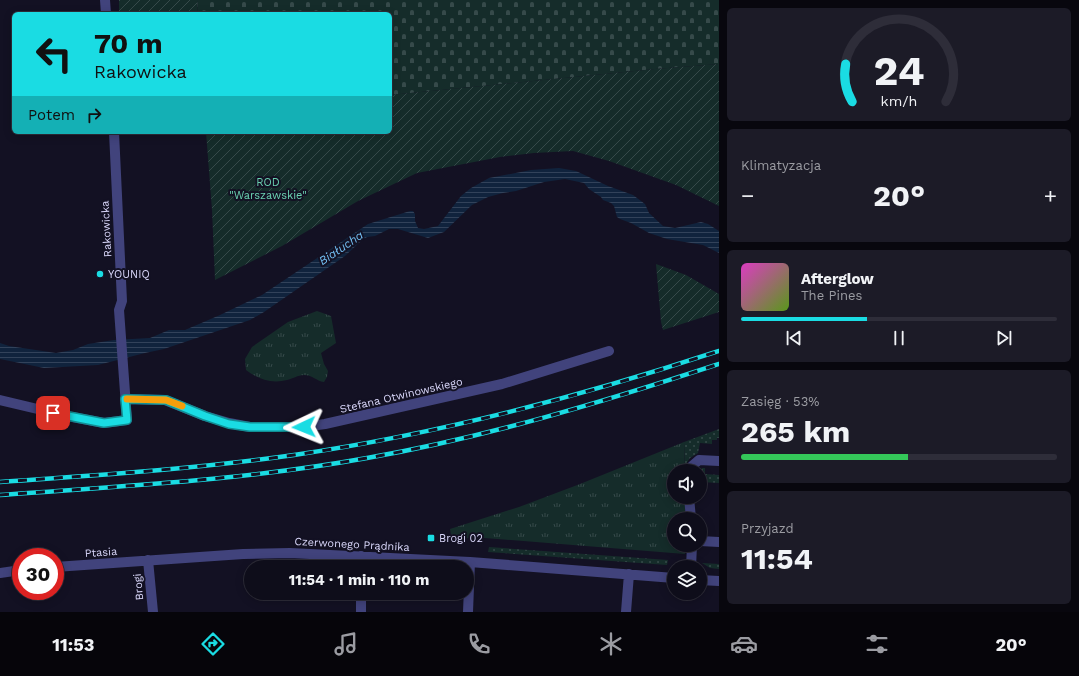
<!DOCTYPE html>
<html lang="pl">
<meta charset="utf-8">
<style>
:root{--surface:#0e0d1a;--page:#1c1b27;--text:#f1f3f6;--muted:#9b9ca2;--line:#2e2d39;--accent:#1adce3}
body{margin:0;font-family:"Work Sans",sans-serif;background:var(--page);color:var(--text);height:100vh;display:flex;flex-direction:column;font-size:15px;white-space:nowrap}
*{box-sizing:border-box;margin:0}
p{font-size:13px;color:var(--muted)}
.icon{flex:none;width:22px;height:22px;fill:none;stroke:currentColor;stroke-width:2;stroke-linecap:round;stroke-linejoin:round}
.map{position:relative;flex:1;overflow:hidden}
.side{display:flex;flex-direction:column;gap:8px;padding:8px;background:#08070e;width:360px}
.side>*{flex:none}
.banner{position:absolute;left:12px;top:12px;width:380px;height:122px;border-radius:6px;box-shadow:0 2px 10px #0003,0 0 0 1px var(--line);background:#1adce3;color:#111;overflow:hidden}
.controls{position:absolute;left:667px;top:464px;display:grid;gap:8px}
.controls a{display:grid;place-items:center;width:40px;height:40px;border-radius:50%;background:var(--surface);box-shadow:0 2px 10px #0003,0 0 0 1px var(--line);font-size:20px}
.speed{position:absolute;left:12px;top:548px;display:flex;gap:8px;font-size:20px;font-weight:700;text-align:center}
.speed>*{display:grid;place-content:center;width:52px;height:52px;border-radius:50%;background:var(--surface);box-shadow:0 2px 10px #0003,0 0 0 1px var(--line);line-height:1}
.speed .limit{border:6px solid #d22;background:#fff;color:#111}
.pin{position:absolute;display:grid;place-items:center;width:34px;height:34px;color:#fff;margin:-17px;border-radius:8px;box-shadow:0 2px 6px #0006}
.me{position:absolute;width:44px;margin:-22px;rotate:268deg;stroke-linejoin:round;filter:drop-shadow(0 0 3px #0008)}
.turn{display:flex;align-items:center;gap:14px;height:84px;padding:0 16px;font-size:18px}
.turn .icon{width:52px;height:52px;stroke-width:2.5}
.turn b{display:block;font-size:28px;line-height:34px}
.then{display:flex;align-items:center;height:38px;padding:0 16px;background:#0003;gap:8px;font-size:15px}
.big{font-size:30px;font-weight:700;line-height:1.1}
.side .card{flex:1;display:flex;flex-direction:column;justify-content:center;gap:6px;min-width:0;padding:0 14px;border-radius:6px;background:var(--page)}
.side .dial{align-items:center;gap:0}
.dial svg{height:104px;overflow:visible;fill:none;stroke:var(--line);stroke-width:7;stroke-linecap:round;text-anchor:middle}
.dial text{fill:var(--text);stroke:none}
.song{display:flex;align-items:center;gap:12px}
.cover{width:48px;height:48px;border-radius:6px;background:linear-gradient(135deg,hsl(310 70% 55%),hsl(90 70% 35%))}
.played{height:4px;border-radius:2px;background:linear-gradient(90deg,var(--accent) 40%,var(--line) 40%)}
.keys{display:flex;justify-content:space-around;direction:ltr}
.heat{display:flex;justify-content:space-between;align-items:center;font-size:22px;direction:ltr}
.charge{height:6px;border-radius:3px;background:linear-gradient(90deg,#34c759 53%,var(--line) 0)}
.trip{position:absolute;left:244px;top:560px;width:230px;height:40px;border-radius:20px;background:var(--surface);box-shadow:0 2px 10px #0003,0 0 0 1px var(--line);font-weight:700;line-height:40px;text-align:center}
.tabs{display:flex;height:64px;justify-content:space-around;align-items:center;background:#06050a;color:var(--muted)}
.tabs .icon{width:28px;height:28px}
.tabs .selected{color:var(--accent)}
.tabs b{font-size:18px;color:var(--text)}
main{display:flex;flex:1;min-height:0}
.map>svg:first-child{display:block}
.grass{fill:url(#grass-dots)}
.cemetery{fill:url(#cemetery-stones)}
.park{fill:url(#park-tufts)}
.garden{fill:url(#garden-furrows)}
.water{fill:url(#water-rules)}
.lines{fill:none;stroke-linecap:round;stroke-linejoin:round}
.minor{stroke:#41437c;stroke-width:10}
.rail-casing{stroke:#1adce3;stroke-width:4.5}
.rail{stroke:#131123;stroke-width:3;stroke-dasharray:9;stroke-linecap:butt}
.route-casing{stroke:#118f94;stroke-width:10}
.route{stroke:#1adce3;stroke-width:7}
.slow{stroke:#f59e0b;stroke-width:7}
.poi-dot{fill:#1adce3;stroke:#131123;stroke-width:1.5}
.labels{text-anchor:middle;stroke-width:4;stroke-linejoin:round;paint-order:stroke}
.park-label{font-size:11px;fill:#6bd2b2;stroke:#131123}
.street-label{font-size:11px;fill:#d9d7fa;stroke:#131123}
.poi-label{font-size:11px;fill:#d9d7fa;stroke:#131123;text-anchor:start}
.water-label{font-size:12px;font-style:italic;fill:#71bcef;stroke:#131123}
</style>
<main>
<div class="map">
<svg width="719" height="612" viewBox="0 0 719 612">
<defs>
<pattern id="grass-dots" width="8" height="8" patternUnits="userSpaceOnUse"><rect width="8" height="8" fill="#152c2a"/><path d="M2 2h.1M6 6h.1" fill="none" stroke="#364a4a" stroke-width="1.8" stroke-linecap="round"/></pattern>
<pattern id="cemetery-stones" width="16" height="16" patternUnits="userSpaceOnUse"><rect width="16" height="16" fill="#152c2a"/><path d="M2 7V4a2 2 0 0 1 4 0v3zM10 15v-3a2 2 0 0 1 4 0v3z" fill="#364a4a"/></pattern>
<pattern id="park-tufts" width="24" height="20" patternUnits="userSpaceOnUse"><rect width="24" height="20" fill="#152c2a"/><path d="M3 7l-1-3M5 7V3M7 7l1-3M15 17l-1-3M17 17v-4M19 17l1-3" fill="none" stroke="#364a4a"/></pattern>
<pattern id="garden-furrows" width="10" height="10" patternUnits="userSpaceOnUse"><rect width="10" height="10" fill="#152c2a"/><path d="M-1 1l2-2M0 10L10 0M9 11l2-2" fill="none" stroke="#364a4a"/></pattern>
<pattern id="water-rules" width="6" height="5" patternUnits="userSpaceOnUse"><rect width="6" height="5" fill="#10233d"/><path d="M0 2.5h6" fill="none" stroke="#32425a"/></pattern>
</defs>
<rect width="100%" height="100%" fill="#131123"/>
<path class="grass" d="M719 429V438H717V440H712V444L700 443 698 453 690 458 685 465 684 442Z
M702 468H705V474L719 475V483L700 482V471Z
M489 547 668 560 667 565 488 552Z
M702 563 719 564V569L710 568Z"/>
<path class="cemetery" d="M197 0H719V64L655 69 390 95V14H198Z"/>
<path class="park" d="M317 311 331 316 336 343 321 353 324 364 328 371 327 377 324 382C316 381 313 375 304 375 298 375 292 379 287 380 271 384 258 379 246 370L245 359 252 347 288 322Z
M684 442 685 471H674V497H685V519H674V545H685V554L472 537 456 541 451 535 450 529 519 507 580 484Z"/>
<path class="garden" d="M119 0H197L198 14H119Z
M719 64V206L676 185 609 161 573 151 534 153 500 157 417 173 358 201 282 246 215 280 212 210 206 132H390V95L655 69Z
M656 264 686 275 719 294V312L663 330 661 322Z"/>
<path class="water" d="M559 168 576 171 608 186 633 195 645 204 649 213 663 226 675 228 701 222 708 224 719 231V253L703 245 667 239 649 233 631 223 620 219 617 217 614 206 611 203 603 200 601 197 589 189 584 183 565 179 544 182 516 191 503 193 488 197 472 205 444 232 428 238 398 229H389L375 236 367 237 361 241 345 256 264 312 250 320 164 349 145 353 98 365 44 368 0 359V343L9 346 56 353 73 350 88 344 114 340 150 338 169 330H185L220 315 262 295 368 224 410 211H413L415 214V221L418 228 424 229 438 226 461 196 471 188 489 178 531 170Z"/>
<g class="lines">
<path class="minor" d="M105 0 106 14
M125 399 165 400 205 416 229 423 250 427H304L325 424 502 384 609 351
M0 400 67 416 104 423 127 420 119 310 122 301 114 132
M690 471 692 466 699 460 719 461
M689 497 691 519
M700 541 719 542
M148 560 153 612
M55 567 243 554 290 553 470 562 674 578
M361 567V556
M691 567 692 545
M0 573 21 570
M700 580 719 581
M361 612V593
M468 612 470 562
M626 612 629 574"/>
<defs>
<path id="rail" d="M0 482C98 475 196 469 294 455 439 434 579 397 719 351
M0 495C123 486 246 480 367 458 487 437 603 402 719 364"/>
</defs>
<use href="#rail" class="rail-casing"/>
<use href="#rail" class="rail"/>
</g>
<g class="lines">
<defs>
<path id="route" d="M53 413 104 423 127 420 125 399 166 400 205 416 229 424 250 427H304"/>
</defs>
<use href="#route" class="route-casing"/>
<use href="#route" class="route"/>
<path class="slow" d="M127 399 166 400 182 406"/>
</g>
<g class="poi-dot">
<circle cx="100" cy="274" r="4"/>
<rect x="427" y="534" width="8" height="8" rx="2"/>
</g>
<g class="labels">
<g class="park-label">
<text x="268" y="186">ROD<tspan x="268" dy="13">"Warszawskie"</tspan></text>
</g>
<g class="street-label">
<text transform="translate(106 229) rotate(-93)" y="4">Rakowicka</text>
<text transform="translate(401 395) rotate(-13)" y="4">Stefana Otwinowskiego</text>
<text transform="translate(352 544) rotate(3)" y="4">Czerwonego Prądnika</text>
<text transform="translate(101 552) rotate(-4)" y="4">Ptasia</text>
<text transform="translate(138 587) rotate(-95)" y="4">Brogi</text>
</g>
<g class="poi-label">
<text x="108" y="278">YOUNIQ</text>
<text x="439" y="542">Brogi 02</text>
</g>
<g class="water-label">
<text transform="translate(341 248) rotate(-34)" y="4">Białucha</text>
</g>
</g>
</svg>
<div class="controls">
<a><svg class="icon" aria-label="sound" viewBox="0 0 24 24"><path d="M4 9h4l5-4v14l-5-4H4zM17 9q2 3 0 6"/></svg></a>
<a><svg class="icon" aria-label="search" viewBox="0 0 24 24"><circle cx="10" cy="10" r="6"/><path d="M15 15l6 6"/></svg></a>
<a><svg class="icon" aria-label="layers" viewBox="0 0 24 24"><path d="M12 4l9 5-9 5-9-5zM3 14l9 5 9-5"/></svg></a>
</div>
<div class="speed"><div class="limit">30</div></div>
<div class="pin" style="left:53px;top:413px;background:#d93025"><svg class="icon" aria-label="arrive" viewBox="0 0 24 24"><path d="M6 21V4h12l-3 4 3 4H6"/></svg></div>
<svg class="me" style="left:304px;top:427px" viewBox="-20 -20 40 40"><path d="M0-17L14 15 0 8-14 15z" fill="#1adce3" stroke="#fff" stroke-width="4"/></svg>
<div class="trip">11:54 · 1 min · 110 m</div>
<div class="banner">
<div class="turn"><svg class="icon" aria-label="left" viewBox="0 0 24 24"><path d="M17 20v-9H6M10 6l-5 5 5 5"/></svg><div><b>70 m</b>Rakowicka</div></div>
<div class="then">Potem<svg class="icon" aria-label="right" viewBox="0 0 24 24"><path d="M7 20v-9h11M14 6l5 5-5 5"/></svg></div>
</div>
</div>
<section class="side">
<div class="card dial"><svg viewBox="0 0 100 80">
<path d="M14 69A42 42 0 1 1 86 69"/>
<path d="M14 69A42 42 0 0 1 9 40" stroke="#1adce3"/>
<text x="50" y="56" font-size="32" font-weight="700">24</text>
<text x="50" y="72" font-size="11">km/h</text>
</svg></div>
<div class="card"><p>Klimatyzacja</p>
<div class="heat"><a>−</a><b class="big">20°</b><a>+</a></div>
</div>
<div class="card">
<div class="song"><i class="cover"></i><div><b>Afterglow</b><p>The Pines</p></div></div>
<div class="played"></div>
<div class="keys"><svg class="icon" aria-label="previous" viewBox="0 0 24 24"><path d="M18 5L8 12l10 7zM5 5v14"/></svg><svg class="icon" aria-label="pause" viewBox="0 0 24 24"><path d="M8 5v14M16 5v14"/></svg><svg class="icon" aria-label="next" viewBox="0 0 24 24"><path d="M6 5l10 7-10 7zM19 5v14"/></svg></div>
</div>
<div class="card"><p>Zasięg · 53%</p><b class="big">265 km</b><div class="charge"></div></div>
<div class="card"><p>Przyjazd</p><b class="big">11:54</b></div>
</section>
</main>
<nav class="tabs">
<b>11:53</b>
<svg class="icon selected" aria-label="directions" viewBox="0 0 24 24"><path d="M12 3l9 9-9 9-9-9zM9 14v-3h6M13 9l2 2-2 2"/></svg>
<svg class="icon" aria-label="music" viewBox="0 0 24 24"><path d="M9 18V5l10-2v13"/><circle cx="6" cy="18" r="3"/><circle cx="16" cy="16" r="3"/></svg>
<svg class="icon" aria-label="phone" viewBox="0 0 24 24"><path d="M5 4h4l2 5-3 2q2 4 5 5l2-3 5 2v4C11 20 4 13 5 4z"/></svg>
<svg class="icon" aria-label="climate" viewBox="0 0 24 24"><path d="M12 3v18M4 7l16 10M4 17L20 7"/></svg>
<svg class="icon" aria-label="car" viewBox="0 0 24 24"><path d="M5 17H2v-5l4-1 3-4h7l3 4 3 1v5h-3M9 17h6M6 11h13"/><circle cx="7" cy="17" r="2"/><circle cx="17" cy="17" r="2"/></svg>
<svg class="icon" aria-label="filters" viewBox="0 0 24 24"><path d="M4 7h16M4 17h16"/><circle cx="9" cy="7" r="2"/><circle cx="15" cy="17" r="2"/></svg>
<b>20°</b>
</nav>
